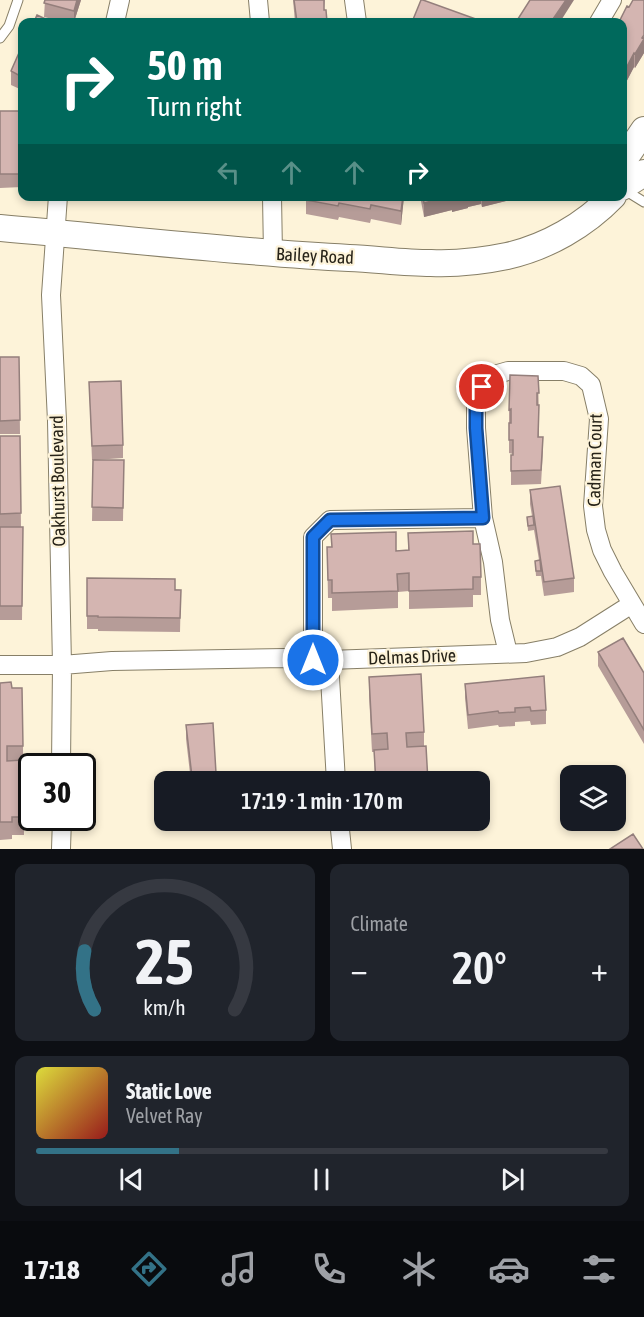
<!DOCTYPE html>
<meta charset="utf-8">
<style>
:root{--surface:#171b24;--page:#20242c;--text:#f1f3f6;--muted:#9ea1a6;--line:#363941;--accent:#337287}
body{margin:0;font-family:"Asap Condensed",sans-serif;background:var(--page);color:var(--text);height:100vh;display:flex;flex-direction:column;font-size:22px;white-space:nowrap}
*{box-sizing:border-box;margin:0}
p{font-size:20px;color:var(--muted)}
.icon{flex:none;width:33px;height:33px;fill:none;stroke:currentColor;stroke-width:2;stroke-linecap:round;stroke-linejoin:round}
.map{position:relative;height:849px;overflow:hidden}
.side{display:flex;flex-direction:column;gap:15px;padding:15px;background:#0d0f14;flex:1}
.side>*{flex:none}
.banner{position:absolute;left:18px;top:18px;width:609px;height:183px;border-radius:12px;box-shadow:0 3px 9px #0003;background:#00695c;color:#fff;overflow:hidden}
.tools{position:absolute;left:560px;top:765px;display:grid;gap:12px}
.tools a{display:grid;place-items:center;width:66px;height:66px;border-radius:12px;background:var(--surface);box-shadow:0 3px 9px #0003;font-size:30px}
.speed{position:absolute;left:18px;top:753px;display:flex;gap:12px;font-size:30px;font-weight:700;text-align:center}
.speed>*{display:grid;place-content:center;width:78px;height:78px;border-radius:50%;background:var(--surface);box-shadow:0 3px 9px #0003;line-height:1}
.speed .limit{border:3px solid #111;border-radius:9px;background:#fff;color:#111}
.pin{position:absolute;display:grid;place-items:center;width:51px;height:51px;color:#fff;margin:-26px;border:3px solid #fff;border-radius:50%;box-shadow:0 2px 6px #0007}
.me{position:absolute;width:66px;margin:-33px;rotate:0deg;stroke-linejoin:round;filter:drop-shadow(0 0 4px #0008)}
.turn{display:flex;align-items:center;gap:21px;height:126px;padding:0 30px;font-size:27px}
.turn .icon{width:78px;height:78px;stroke-width:2.5}
.turn b{display:block;font-size:42px;line-height:51px}
.lanes{display:flex;align-items:center;height:57px;padding:0 30px;background:#0003;justify-content:center;gap:30px;direction:ltr}
.lanes .off{opacity:.35}
.big{font-size:45px;font-weight:600;line-height:1.1}
.side .card{flex:1;display:flex;flex-direction:column;justify-content:center;gap:9px;min-width:0;padding:0 21px;border-radius:12px;background:var(--page)}
.side .dial{align-items:center;gap:0}
.dial svg{height:156px;overflow:visible;fill:none;stroke:var(--line);stroke-width:7;stroke-linecap:round;text-anchor:middle}
.dial text{fill:var(--text);stroke:none}
.song{display:flex;align-items:center;gap:18px}
.cover{width:72px;height:72px;border-radius:9px;background:linear-gradient(135deg,hsl(60 70% 55%),hsl(0 70% 35%))}
.played{height:6px;border-radius:3px;background:linear-gradient(90deg,var(--accent) 25%,var(--line) 25%)}
.keys{display:flex;justify-content:space-around;direction:ltr}
.heat{display:flex;justify-content:space-between;align-items:center;font-size:33px;direction:ltr}
.side .tiles{flex:1;display:grid;gap:15px;grid-template-columns:1fr 1fr}
.card:last-child{grid-column:span 2}
.trip{position:absolute;left:154px;top:771px;width:336px;height:60px;border-radius:12px;background:var(--surface);box-shadow:0 3px 9px #0003;font-weight:600;line-height:60px;text-align:center}
.menu{display:flex;height:96px;justify-content:space-around;align-items:center;background:#090b0e;color:var(--muted)}
.menu .icon{width:42px;height:42px}
.menu .on{color:var(--accent)}
.menu b{font-size:27px;color:var(--text)}
.map>svg:first-child{display:block}
.lines{fill:none;stroke-linecap:round;stroke-linejoin:round}
.lane-casing{stroke:#877f67;stroke-width:11}
.street-casing{stroke:#877f67;stroke-width:20}
.secondary-casing{stroke:#877f67;stroke-width:28}
.lane{stroke:#fff;stroke-width:9}
.street{stroke:#fff;stroke-width:18}
.secondary{stroke:#fff;stroke-width:26}
.wall{fill:#b69c98}
.shaded-wall{fill:#947f7c}
.building{fill:#d4b5b1;stroke:#947f7c;stroke-width:1.5}
.route-casing{stroke:#114b97;stroke-width:15}
.route{stroke:#1a73e8;stroke-width:10}
.labels{text-anchor:middle;stroke-width:4.5;stroke-linejoin:round;paint-order:stroke}
.street-label{font-size:18px;fill:#272319;stroke:#fdf3d9}
</style>
<div class="map">
<svg width="644" height="849" viewBox="0 0 644 849">
<rect width="100%" height="100%" fill="#fdf3d9"/>
<g class="lines">
<defs>
<path id="lane" d="M0 38 9 26 18 0
M623 189 644 202"/>
<path id="street" d="M258 0 260 22
M354 0 357 22
M115 22 120 0
M599 22 612 0
M58 196 51 295 57 421 62 665 61 766
M272 196 273 254
M508 653 500 620 493 562 483 518 476 428V399L482 387 494 375 508 371H564L581 376 591 385 599 419 593 506 596 530 602 550 613 572 644 624
M313 659V537L330 520 483 518
M329 660 336 782
M0 665H62L112 661 286 658 329 660 526 653 557 647 580 637 632 604
M339 820 342 849
M61 849 62 818"/>
<path id="secondary" d="M622 172 623 161 644 130
M622 187 644 173
M0 228C116 238 232 252 349 258 376 259 403 263 431 263 456 264 483 261 507 256 547 247 585 225 613 196"/>
</defs>
<use href="#lane" class="lane-casing"/>
<use href="#street" class="street-casing"/>
<use href="#secondary" class="secondary-casing"/>
<use href="#lane" class="lane"/>
<use href="#street" class="street"/>
<use href="#secondary" class="secondary"/>
</g>
<path class="wall" d="M45 0H81L74 22H65L44 17Z
M293 0H325L324 8 327 22H295Z
M629 7 644 49V53L635 68 634 67 622 90V22Z
M22 46V90L11 85V71Z
M0 111H22V187L0 188Z
M404 196 401 225 371 219 370 223 339 217 338 220 306 214V200Z
M420 196H514V199L482 207 481 204 468 207V208L452 212V210L424 217Z
M0 357H19L20 434H0Z
M538 376 539 419V437L543 451 541 484 511 485V455H513V454L509 453V410Z
M89 382 123 445V458L95 460H124L123 521H92L93 460H92Z
M0 436H20L21 527H23L22 620H0Z
M530 490 574 578V592L544 596 541 576H536L535 561 539 560 534 530 528 531 527 517 532 516 530 504Z
M408 533 473 544 481 577V595H473V607L409 609V591L398 592V608L332 611V598H328L327 547 396 551 408 550Z
M87 578 181 590 180 632 98 631V629H87Z
M598 652 644 673V744L598 666Z
M369 677 424 732V746L428 782H375L374 752H372L369 695Z
M0 683 12 688 23 746 24 835H12V839L0 840Z
M465 684 546 710V724L531 725 530 721 515 722V726L499 727 498 725 468 729 465 698Z
M186 725 216 773V782H191L186 739Z
M377 820H420L377 823Z"/>
<path class="shaded-wall" d="M77 0H81L74 22V11Z
M566 0H574L560 22H551Z
M644 35V53L635 68V54Z
M634 53V67L622 90V76Z
M403 196 404 197 401 225V211Z
M452 196V210L424 217V203Z
M459 196H481V204L468 207V208L452 212V198Z
M482 196H514V199L482 207Z"/>
<path class="building" d="M45 0H77L74 11 44 3Z
M294 0H324V10H326L327 22H297Z
M421 0H423L484 22H412Z
M530 0H566L551 22H516Z
M633 0H644V35L642 38 644 39 635 54 634 53 622 76V22H619L627 6 629 7Z
M37 15 52 22H34Z
M22 46V77L11 71Z
M0 111H22V174H0Z
M307 196H403L401 211 371 205 370 209 339 203 338 206 306 200Z
M423 196H451L424 203Z
M0 357H19L20 420 0 421Z
M510 375 538 376 539 393H537V405H539L538 437H543L541 470 511 471V455H513V440H509V423H511V409L509 410Z
M121 381 123 445 92 446 89 382Z
M0 436H20L21 513 0 514Z
M93 460H124L123 508 92 507Z
M560 486 574 578 544 582 530 490Z
M533 516 534 525 528 526 527 517Z
M0 527H23L22 606H0Z
M473 531V544H480L481 577H473V589L409 591V573L397 574 398 591 332 593V580H328L327 547H332L331 534 396 532V551L409 550 408 533Z
M540 560 541 571H536L535 561Z
M87 578 175 579V590H181L180 618 98 617V616H87Z
M623 638 644 673V730L598 652Z
M421 674 424 732 406 733 407 747 426 746 428 782H376L374 750 388 749 387 733 372 734 369 677Z
M544 676 546 710 531 711 530 707 515 708V712L499 713 498 711 468 715 465 684Z
M11 682 12 688H22L23 746H7V761L23 760 24 817H12V822H0V683Z
M213 723 216 773 192 777 186 725Z
M633 834 643 849H610Z"/>
<g class="lines">
<defs>
<path id="route" d="M313 660V537L330 520 483 518 476 428V399L482 387"/>
</defs>
<use href="#route" class="route-casing"/>
<use href="#route" class="route"/>
</g>
<g class="labels">
<g class="street-label">
<text transform="translate(315 256) rotate(3)" y="6">Bailey Road</text>
<text transform="translate(595 460) rotate(-89)" y="6">Cadman Court</text>
<text transform="translate(58 481) rotate(-91)" y="6">Oakhurst Boulevard</text>
<text transform="translate(412 657) rotate(-2)" y="6">Delmas Drive</text>
</g>
</g>
</svg>
<div class="tools">
<a><svg class="icon" aria-label="layers" viewBox="0 0 24 24"><path d="M12 4l9 5-9 5-9-5zM3 14l9 5 9-5"/></svg></a>
</div>
<div class="speed"><div class="limit">30</div></div>
<div class="pin" style="left:482px;top:387px;background:#d93025"><svg class="icon" aria-label="arrive" viewBox="0 0 24 24"><path d="M6 21V4h12l-3 4 3 4H6"/></svg></div>
<svg class="me" style="left:313px;top:660px" viewBox="-20 -20 40 40"><circle r="17" fill="#1a73e8" stroke="#fff" stroke-width="3"/><path d="M0-11L8 9 0 5-8 9z" fill="#fff"/></svg>
<div class="trip">17:19 · 1 min · 170 m</div>
<div class="banner">
<div class="turn"><svg class="icon" aria-label="right" viewBox="0 0 24 24"><path d="M7 20v-9h11M14 6l5 5-5 5"/></svg><div><b>50 m</b>Turn right</div></div>
<div class="lanes"><svg class="icon off" aria-label="left" viewBox="0 0 24 24"><path d="M17 20v-9H6M10 6l-5 5 5 5"/></svg><svg class="icon off" aria-label="ahead" viewBox="0 0 24 24"><path d="M12 20V5M6 11l6-6 6 6"/></svg><svg class="icon off" aria-label="ahead" viewBox="0 0 24 24"><path d="M12 20V5M6 11l6-6 6 6"/></svg><svg class="icon" aria-label="right" viewBox="0 0 24 24"><path d="M7 20v-9h11M14 6l5 5-5 5"/></svg></div>
</div>
</div>
<section class="side">
<div class="tiles">
<div class="card dial"><svg viewBox="0 0 100 80">
<path d="M14 69A42 42 0 1 1 86 69"/>
<path d="M14 69A42 42 0 0 1 9 39" stroke="#337287"/>
<text x="50" y="56" font-size="32" font-weight="700">25</text>
<text x="50" y="72" font-size="11">km/h</text>
</svg></div>
<div class="card"><p>Climate</p>
<div class="heat"><a>−</a><b class="big">20°</b><a>+</a></div>
</div>
<div class="card">
<div class="song"><i class="cover"></i><div><b>Static Love</b><p>Velvet Ray</p></div></div>
<div class="played"></div>
<div class="keys"><svg class="icon" aria-label="previous" viewBox="0 0 24 24"><path d="M18 5L8 12l10 7zM5 5v14"/></svg><svg class="icon" aria-label="pause" viewBox="0 0 24 24"><path d="M8 5v14M16 5v14"/></svg><svg class="icon" aria-label="next" viewBox="0 0 24 24"><path d="M6 5l10 7-10 7zM19 5v14"/></svg></div>
</div>
</div>
</section>
<nav class="menu">
<b>17:18</b>
<svg class="icon on" aria-label="directions" viewBox="0 0 24 24"><path d="M12 3l9 9-9 9-9-9zM9 14v-3h6M13 9l2 2-2 2"/></svg>
<svg class="icon" aria-label="music" viewBox="0 0 24 24"><path d="M9 18V5l10-2v13"/><circle cx="6" cy="18" r="3"/><circle cx="16" cy="16" r="3"/></svg>
<svg class="icon" aria-label="phone" viewBox="0 0 24 24"><path d="M5 4h4l2 5-3 2q2 4 5 5l2-3 5 2v4C11 20 4 13 5 4z"/></svg>
<svg class="icon" aria-label="climate" viewBox="0 0 24 24"><path d="M12 3v18M4 7l16 10M4 17L20 7"/></svg>
<svg class="icon" aria-label="car" viewBox="0 0 24 24"><path d="M5 17H2v-5l4-1 3-4h7l3 4 3 1v5h-3M9 17h6M6 11h13"/><circle cx="7" cy="17" r="2"/><circle cx="17" cy="17" r="2"/></svg>
<svg class="icon" aria-label="filters" viewBox="0 0 24 24"><path d="M4 7h16M4 17h16"/><circle cx="9" cy="7" r="2"/><circle cx="15" cy="17" r="2"/></svg>
</nav>
